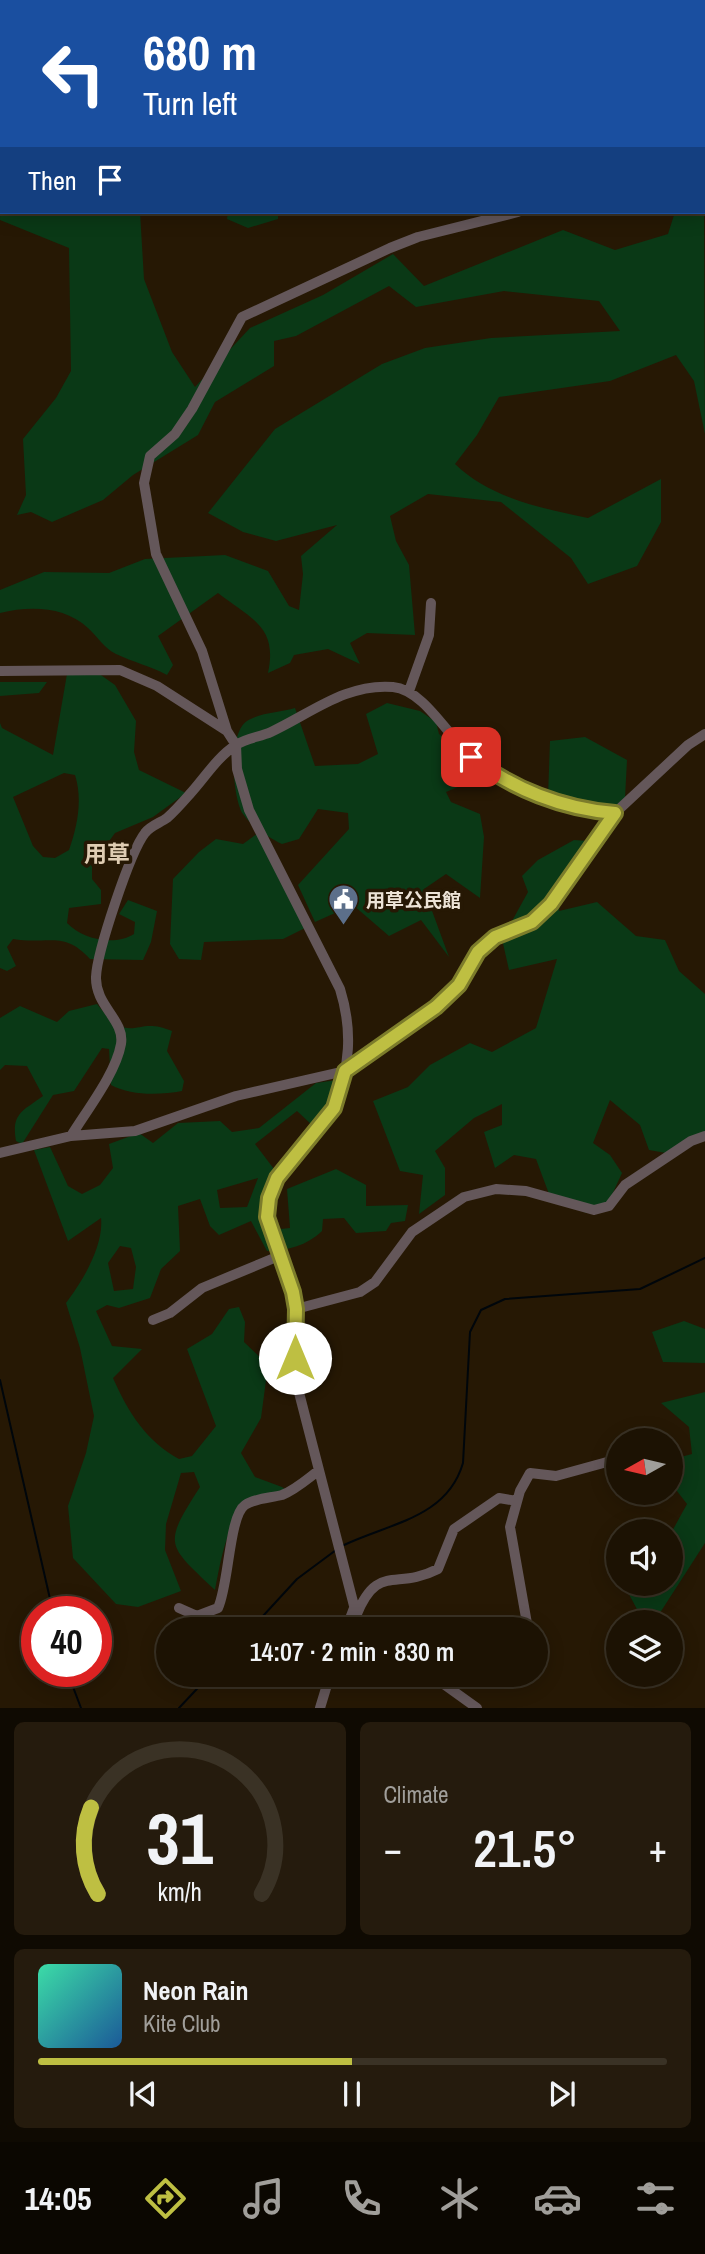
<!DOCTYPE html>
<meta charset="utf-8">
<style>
:root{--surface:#1c1203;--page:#251b0d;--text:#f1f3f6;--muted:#a09e9a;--line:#3a3225;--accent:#bebf42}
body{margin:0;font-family:"Archivo Narrow","Noto Sans JP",sans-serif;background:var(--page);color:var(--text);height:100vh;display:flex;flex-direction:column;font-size:26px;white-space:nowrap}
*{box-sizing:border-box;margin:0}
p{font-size:23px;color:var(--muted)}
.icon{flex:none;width:38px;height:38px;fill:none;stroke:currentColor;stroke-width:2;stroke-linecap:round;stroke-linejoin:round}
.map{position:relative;height:1708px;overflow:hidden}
.sheet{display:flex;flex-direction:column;gap:14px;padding:14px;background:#0f0a02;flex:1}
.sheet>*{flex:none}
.hud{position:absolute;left:0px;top:0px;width:705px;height:214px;box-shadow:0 4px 18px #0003,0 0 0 2px var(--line);background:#1a4fa0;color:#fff;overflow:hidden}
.needle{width:46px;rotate:262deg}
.tools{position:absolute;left:606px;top:1428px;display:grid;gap:14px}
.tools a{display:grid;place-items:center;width:77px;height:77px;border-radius:50%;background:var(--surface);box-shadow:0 4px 18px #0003,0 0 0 2px var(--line);font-size:35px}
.speed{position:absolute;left:21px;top:1596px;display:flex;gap:14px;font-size:35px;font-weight:700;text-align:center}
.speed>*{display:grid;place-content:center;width:91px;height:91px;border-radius:50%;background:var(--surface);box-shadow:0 4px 18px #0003,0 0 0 2px var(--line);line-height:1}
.speed .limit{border:10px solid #d22;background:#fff;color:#111}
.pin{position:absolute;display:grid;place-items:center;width:60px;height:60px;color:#fff;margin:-30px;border-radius:14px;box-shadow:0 4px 10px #0006}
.me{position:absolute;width:77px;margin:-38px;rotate:0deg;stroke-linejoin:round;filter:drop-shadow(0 0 5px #0008)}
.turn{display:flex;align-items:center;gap:24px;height:147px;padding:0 28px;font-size:32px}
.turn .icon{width:91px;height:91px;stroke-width:2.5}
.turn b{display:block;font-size:49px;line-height:60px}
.then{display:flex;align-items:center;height:66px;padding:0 28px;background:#0003;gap:14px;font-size:26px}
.big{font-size:52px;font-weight:600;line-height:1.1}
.sheet .widget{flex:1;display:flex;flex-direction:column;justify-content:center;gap:10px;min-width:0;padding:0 24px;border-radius:10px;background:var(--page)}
.sheet .dial{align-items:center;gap:0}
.dial svg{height:182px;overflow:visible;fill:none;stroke:var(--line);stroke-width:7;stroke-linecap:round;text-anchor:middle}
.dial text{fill:var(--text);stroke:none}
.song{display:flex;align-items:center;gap:21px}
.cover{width:84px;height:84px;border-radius:10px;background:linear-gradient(135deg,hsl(160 70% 55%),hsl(210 70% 35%))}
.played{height:7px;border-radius:4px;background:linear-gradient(90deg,var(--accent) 50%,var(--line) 50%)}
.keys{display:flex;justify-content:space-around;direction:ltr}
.heat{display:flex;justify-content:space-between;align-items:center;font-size:38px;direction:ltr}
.sheet .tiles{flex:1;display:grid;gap:14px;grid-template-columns:1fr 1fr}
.widget:last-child{grid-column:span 2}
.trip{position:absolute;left:156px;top:1617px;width:392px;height:70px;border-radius:35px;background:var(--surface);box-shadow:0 4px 18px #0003,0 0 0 2px var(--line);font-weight:600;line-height:70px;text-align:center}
.tab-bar{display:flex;height:112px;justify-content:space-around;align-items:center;background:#0b0701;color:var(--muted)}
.tab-bar .icon{width:49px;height:49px}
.tab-bar .selected{color:var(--accent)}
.tab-bar b{font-size:32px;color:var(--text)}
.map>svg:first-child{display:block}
.green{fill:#0a3916;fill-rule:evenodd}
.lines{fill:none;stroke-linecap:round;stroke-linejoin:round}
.stream{stroke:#00060b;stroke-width:2}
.minor{stroke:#64575a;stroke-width:10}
.route-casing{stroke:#7c7c2b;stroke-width:18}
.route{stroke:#bebf42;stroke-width:12}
.labels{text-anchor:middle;stroke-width:7;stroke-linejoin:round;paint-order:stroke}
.poi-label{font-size:19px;font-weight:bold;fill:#ece3d6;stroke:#261804;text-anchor:start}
.quarter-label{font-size:23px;font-weight:bold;fill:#dfcdb3;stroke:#261804}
</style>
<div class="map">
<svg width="705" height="1708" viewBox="0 0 705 1708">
<rect width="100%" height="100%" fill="#261804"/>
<path class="green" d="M2 130V212H140L144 279 172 352 195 387 250 328 323 295 393 254 424 286 563 230 615 250 668 234 675 212H704V207L705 434 694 381 676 355 610 381 499 397 477 435 455 464C490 498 541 508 588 518L661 479V522L637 566 588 584 571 558 501 502 428 494 390 516 396 541 409 565 415 635 367 633 350 643 360 664 328 649 294 655 290 663 268 673C278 626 251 619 218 593L158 636 173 665 167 675C150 666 133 662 116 654 105 649 97 636 88 628 64 606 30 606 0 613V590L44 572 109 573 145 559 225 555 268 571 289 606 299 610 303 574 301 556 337 525 276 541 243 532 208 513 275 429 382 364 425 348 491 338 620 331 599 301 504 291 416 307 389 286 296 336 274 341V366L215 402 198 435 133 475 103 500 52 522 31 512 17 515 26 495 23 439 56 398 71 371 69 248 0 220Z
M228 212H278V219L248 228 227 219Z
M98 673 115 685 136 721 134 752 139 770 186 793 153 817 115 833 92 865V879L101 890V904L69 908 67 923C83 940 115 946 134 934L135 922 119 914 128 900 157 911 151 942 143 960 90 959C64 930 47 945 13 939L7 947 16 966 7 971 0 968V723L2 728 53 755 67 674ZM64 773 75 775C83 800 77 827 69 850L55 858 43 857 33 846 13 797Z
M0 682H47L39 693 0 696Z
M387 703 420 711 436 722 439 734 456 747 479 778 446 792 451 802 480 814 484 837 480 898 446 874 424 889 449 957 421 920 389 936 353 905 315 922 298 885 349 829 348 813 318 809 299 839 282 844C269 838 251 826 243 814 232 797 228 733 247 721 259 713 281 712 295 708L315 766 358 764 378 754 366 714Z
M585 737 627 760 625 798 601 818 566 812 548 797 550 741Z
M258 833 305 928 283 939 204 942 201 960 179 959 170 944 173 879 199 852 216 839 243 844Z
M574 840 588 841 584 852 562 881 559 911 597 902 636 936 665 940 679 971 705 994V1137L666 1153 649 1150 640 1125 610 1100 593 1143 610 1155 622 1173 605 1210 586 1213 549 1194 536 1159 514 1155 495 1168 484 1132 502 1125V1104L474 1118 435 1151 445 1168V1195L419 1214 423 1175 400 1171 373 1101 408 1087 430 1065 470 1043 492 1052 536 1028 557 959 509 970 502 939 528 892 522 876 538 860Z
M97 1004C133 1049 133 1014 172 1031L167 1051 184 1081 182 1091C160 1095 131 1096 111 1085L109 1049 102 1048 74 1091 53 1095 22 1144 16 1141C11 1113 23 1111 43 1096L27 1066 5 1065 0 1070V1018L20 1006 57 1022 69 1011Z
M337 1080V1091L312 1125 297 1111 255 1144 274 1169 262 1199 281 1229 290 1228 287 1189 336 1169 366 1185V1206L408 1205 405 1221 391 1223 386 1231 356 1233 344 1218 323 1219 322 1231C306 1246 289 1250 267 1251L251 1221 219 1235 210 1226 200 1199 178 1206 180 1251 161 1269 150 1298 119 1308 107 1305 96 1311 112 1346 142 1349 113 1378C128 1412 146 1441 179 1459L192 1456 216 1426 187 1349 212 1334 229 1309 239 1307 245 1322 244 1342 268 1365 261 1418 241 1453 255 1477 282 1487 291 1494C276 1499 250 1503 239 1515 225 1531 219 1570 215 1590 167 1544 162 1546 200 1487L194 1472 181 1473 166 1524 165 1550 181 1591 138 1607 116 1604 73 1558 68 1506 86 1453 94 1416 80 1348 66 1303C82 1282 104 1246 101 1218L68 1241 34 1150 50 1147 68 1186 82 1194 100 1185 113 1168 109 1144 139 1133 153 1143 178 1123 220 1121 232 1132 259 1128 316 1083ZM258 1178 247 1207 220 1208 217 1190ZM120 1246 131 1248 136 1267 133 1289 114 1291 108 1263Z
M684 1321 705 1329V1363L663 1362 652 1332Z
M705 1392V1543L656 1619 644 1622 625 1587 627 1584H670V1535L687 1504 670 1482V1460L692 1454 689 1427 661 1403Z"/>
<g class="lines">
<path class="stream" d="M0 1380 53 1612
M344 1545C390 1523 447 1518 463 1463L470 1332 481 1310 505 1299 640 1289 705 1258
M251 1629 297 1579 336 1550
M67 1671 81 1708
M179 1708 210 1675"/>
<path class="minor" d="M704 172H705
M0 671 120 670 157 686 227 731 236 745 237 769 249 810 340 989C353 1031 350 1067 334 1108L277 1178 269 1198 267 1217 293 1292 296 1309V1381L360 1629
M409 691 429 635 431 603
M227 731 202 651 156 554 144 483 150 456 175 434 192 409 242 317 390 248 418 237 518 212
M71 1136C87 1110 116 1073 121 1044 125 1020 95 1006 96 977 97 952 130 852 145 833 150 826 160 823 167 818 175 811 182 803 189 795 204 779 217 757 236 745 246 738 260 737 271 732 310 714 346 683 393 687 425 690 449 739 474 759 512 791 566 809 615 813
M0 1153 71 1136 135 1131 236 1096 345 1071 436 1007 459 985 478 952 495 937 532 922 551 904 615 813 688 745 705 734
M296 1309 360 1292 375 1282 412 1232 464 1197 496 1189 526 1191 594 1210 609 1206 625 1185 691 1141 705 1136
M153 1320 170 1313 202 1288 279 1256
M179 1608 197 1616 218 1608C229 1585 229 1516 245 1505 255 1498 270 1498 282 1495 295 1490 306 1480 318 1471
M356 1616C378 1562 395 1591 438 1569L454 1529 499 1498 517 1501
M346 1629 354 1608
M528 1629 510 1527 520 1491 530 1473 556 1476 618 1459
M431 1675 477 1708
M452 1688 464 1675
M320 1708 330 1675"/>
</g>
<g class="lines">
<defs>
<path id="route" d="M295 1358 296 1309 293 1292 267 1217 269 1198 277 1178 334 1108 345 1071 436 1007 459 985 478 952 495 937 532 922 551 904 615 813C563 809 512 789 471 757"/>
</defs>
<use href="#route" class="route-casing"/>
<use href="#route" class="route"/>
</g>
<defs>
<symbol id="civic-pin" viewBox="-11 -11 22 30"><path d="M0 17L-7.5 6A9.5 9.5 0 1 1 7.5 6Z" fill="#5c6f8a" stroke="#261804"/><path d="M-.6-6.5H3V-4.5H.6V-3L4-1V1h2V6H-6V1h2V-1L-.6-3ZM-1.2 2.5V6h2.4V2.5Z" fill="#fff"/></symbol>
</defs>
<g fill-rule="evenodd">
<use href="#civic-pin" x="326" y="882" width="35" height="47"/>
</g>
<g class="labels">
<g class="poi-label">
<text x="366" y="907">用草公民館</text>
</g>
<g class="quarter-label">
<text x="107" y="862">用草</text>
</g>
</g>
</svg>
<div class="tools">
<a><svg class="needle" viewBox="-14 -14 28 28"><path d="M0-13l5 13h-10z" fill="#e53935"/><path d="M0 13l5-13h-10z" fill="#a09e9a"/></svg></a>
<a><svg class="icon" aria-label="sound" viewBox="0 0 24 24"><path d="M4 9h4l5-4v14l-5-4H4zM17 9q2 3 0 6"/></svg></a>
<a><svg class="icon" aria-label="layers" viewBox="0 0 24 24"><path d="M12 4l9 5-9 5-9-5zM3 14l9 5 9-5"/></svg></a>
</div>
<div class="speed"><div class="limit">40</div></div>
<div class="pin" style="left:471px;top:757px;background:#d93025"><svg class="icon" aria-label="arrive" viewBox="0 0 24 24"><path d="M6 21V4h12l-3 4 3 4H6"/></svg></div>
<svg class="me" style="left:295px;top:1358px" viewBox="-20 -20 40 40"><circle r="19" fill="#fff"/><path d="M0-13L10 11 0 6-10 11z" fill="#bebf42"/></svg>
<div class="trip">14:07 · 2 min · 830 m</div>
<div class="hud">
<div class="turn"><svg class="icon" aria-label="left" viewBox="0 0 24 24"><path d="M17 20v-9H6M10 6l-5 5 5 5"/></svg><div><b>680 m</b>Turn left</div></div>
<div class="then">Then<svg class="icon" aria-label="arrive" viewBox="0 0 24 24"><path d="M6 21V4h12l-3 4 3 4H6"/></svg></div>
</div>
</div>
<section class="sheet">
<div class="tiles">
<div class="widget dial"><svg viewBox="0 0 100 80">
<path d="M14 69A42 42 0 1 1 86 69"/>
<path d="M14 69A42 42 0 0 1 11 31" stroke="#bebf42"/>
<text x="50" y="56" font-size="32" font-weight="700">31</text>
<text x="50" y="72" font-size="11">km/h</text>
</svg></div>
<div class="widget"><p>Climate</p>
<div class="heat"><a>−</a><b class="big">21.5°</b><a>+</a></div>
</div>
<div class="widget">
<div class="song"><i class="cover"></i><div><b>Neon Rain</b><p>Kite Club</p></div></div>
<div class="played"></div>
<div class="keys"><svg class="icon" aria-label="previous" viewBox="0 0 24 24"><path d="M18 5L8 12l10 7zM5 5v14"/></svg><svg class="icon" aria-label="pause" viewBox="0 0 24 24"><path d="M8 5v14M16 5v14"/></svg><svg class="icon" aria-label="next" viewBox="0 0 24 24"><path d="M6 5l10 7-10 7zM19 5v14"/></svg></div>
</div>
</div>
</section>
<nav class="tab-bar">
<b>14:05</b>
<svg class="icon selected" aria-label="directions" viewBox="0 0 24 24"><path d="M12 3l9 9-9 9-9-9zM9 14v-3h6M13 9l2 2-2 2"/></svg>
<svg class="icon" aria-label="music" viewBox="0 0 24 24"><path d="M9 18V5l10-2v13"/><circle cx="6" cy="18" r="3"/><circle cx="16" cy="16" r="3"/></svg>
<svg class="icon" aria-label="phone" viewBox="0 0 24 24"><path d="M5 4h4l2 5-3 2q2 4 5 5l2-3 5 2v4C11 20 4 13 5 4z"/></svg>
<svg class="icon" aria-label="climate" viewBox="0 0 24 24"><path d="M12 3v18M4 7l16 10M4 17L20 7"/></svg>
<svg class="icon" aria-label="car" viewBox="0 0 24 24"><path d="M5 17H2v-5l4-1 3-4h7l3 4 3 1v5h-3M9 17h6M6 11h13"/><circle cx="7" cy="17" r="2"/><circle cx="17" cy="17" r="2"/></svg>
<svg class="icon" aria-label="filters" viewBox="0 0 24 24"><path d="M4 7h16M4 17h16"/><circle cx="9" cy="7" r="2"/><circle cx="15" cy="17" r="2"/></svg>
</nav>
